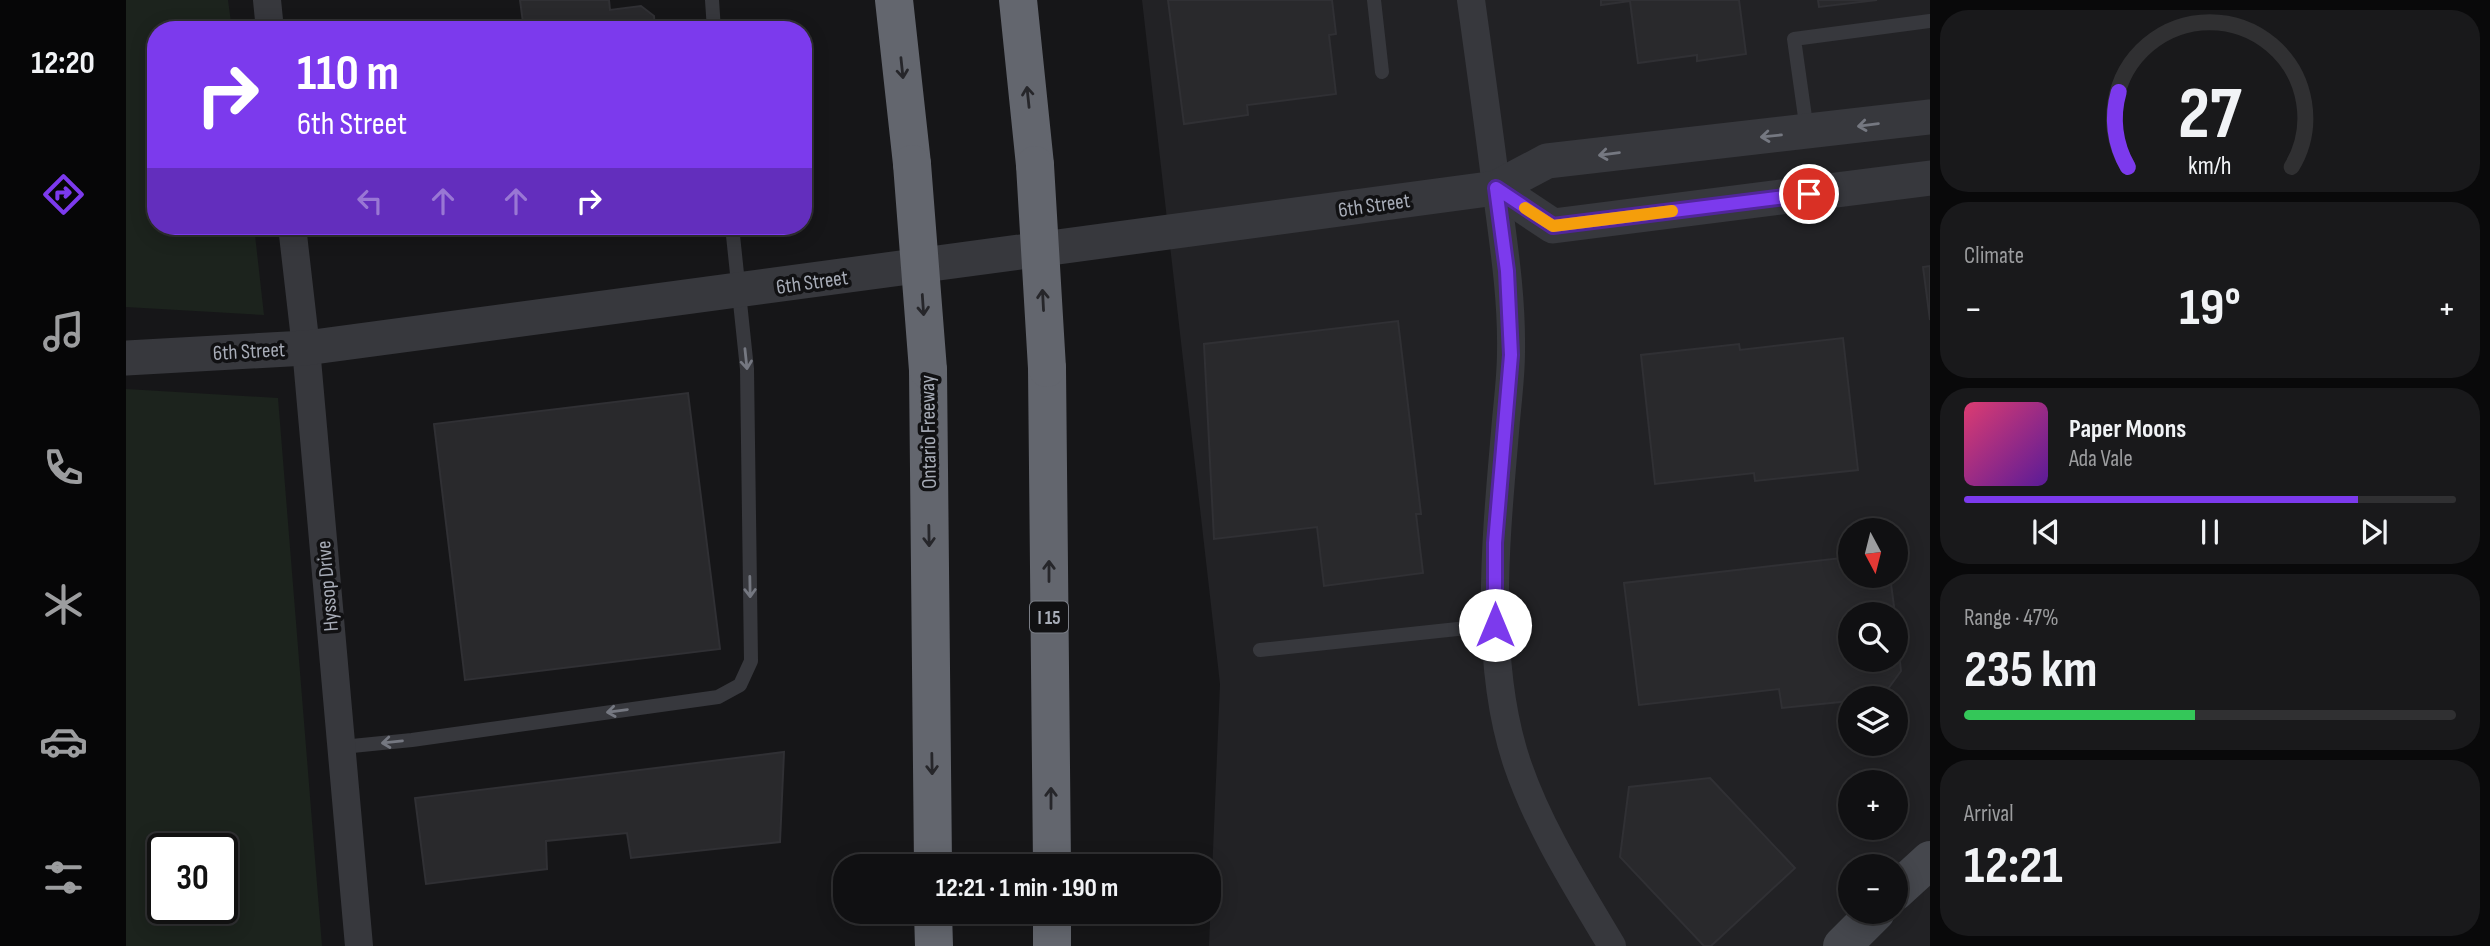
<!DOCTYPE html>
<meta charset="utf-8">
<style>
:root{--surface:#101012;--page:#19191b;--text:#f1f3f6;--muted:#9c9d9f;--line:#303032;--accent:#7c3aed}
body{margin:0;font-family:"Sofia Sans Condensed",sans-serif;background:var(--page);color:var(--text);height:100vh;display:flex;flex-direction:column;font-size:26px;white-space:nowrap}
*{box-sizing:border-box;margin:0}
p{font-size:23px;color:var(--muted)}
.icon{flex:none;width:38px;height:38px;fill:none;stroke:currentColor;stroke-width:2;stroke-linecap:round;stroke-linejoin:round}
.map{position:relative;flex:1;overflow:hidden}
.details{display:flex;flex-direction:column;gap:10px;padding:10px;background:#09090a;width:560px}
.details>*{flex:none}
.hud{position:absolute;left:21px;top:21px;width:665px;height:214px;border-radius:28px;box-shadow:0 4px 18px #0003,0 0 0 2px var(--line);background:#7c3aed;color:#fff;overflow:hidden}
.needle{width:46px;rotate:173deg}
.controls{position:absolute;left:1712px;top:518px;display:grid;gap:14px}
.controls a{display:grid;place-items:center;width:70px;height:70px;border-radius:50%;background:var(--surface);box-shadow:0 4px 18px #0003,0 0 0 2px var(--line);font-size:35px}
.speed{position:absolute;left:21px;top:833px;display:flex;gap:14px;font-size:35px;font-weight:700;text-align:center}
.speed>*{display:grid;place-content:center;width:91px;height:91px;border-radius:50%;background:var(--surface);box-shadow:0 4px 18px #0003,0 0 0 2px var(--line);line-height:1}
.speed .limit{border:4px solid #111;border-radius:10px;background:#fff;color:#111}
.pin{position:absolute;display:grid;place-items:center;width:60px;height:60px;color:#fff;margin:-30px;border:4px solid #fff;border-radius:50%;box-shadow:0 2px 7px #0007}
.me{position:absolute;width:77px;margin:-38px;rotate:0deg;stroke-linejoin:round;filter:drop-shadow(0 0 5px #0008)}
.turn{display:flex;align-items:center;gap:24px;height:147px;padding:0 35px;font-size:32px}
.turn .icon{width:91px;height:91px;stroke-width:2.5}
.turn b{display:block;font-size:49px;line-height:60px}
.lanes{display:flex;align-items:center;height:66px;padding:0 35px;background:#0003;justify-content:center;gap:35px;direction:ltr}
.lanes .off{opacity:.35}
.big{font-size:52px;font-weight:700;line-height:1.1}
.details .tile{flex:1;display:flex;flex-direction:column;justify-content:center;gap:10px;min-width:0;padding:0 24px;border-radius:28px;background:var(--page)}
.details .dial{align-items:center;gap:0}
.dial svg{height:182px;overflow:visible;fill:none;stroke:var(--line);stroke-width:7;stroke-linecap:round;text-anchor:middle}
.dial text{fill:var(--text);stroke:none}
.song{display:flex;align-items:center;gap:21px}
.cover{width:84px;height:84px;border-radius:10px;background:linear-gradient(135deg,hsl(340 70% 55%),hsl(270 70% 35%))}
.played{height:7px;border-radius:4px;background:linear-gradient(90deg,var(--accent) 80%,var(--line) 80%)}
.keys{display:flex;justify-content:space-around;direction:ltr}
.heat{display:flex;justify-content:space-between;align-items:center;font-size:38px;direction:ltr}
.charge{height:10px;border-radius:5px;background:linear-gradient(90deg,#34c759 47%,var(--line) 0)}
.trip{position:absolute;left:707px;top:854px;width:388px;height:70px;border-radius:28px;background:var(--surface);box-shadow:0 4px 18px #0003,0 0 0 2px var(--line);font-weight:700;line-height:70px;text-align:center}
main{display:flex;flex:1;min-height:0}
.tab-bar{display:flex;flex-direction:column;width:126px;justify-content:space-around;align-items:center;background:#060607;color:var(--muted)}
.tab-bar .icon{width:49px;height:49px}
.tab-bar .current{color:var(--accent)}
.tab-bar b{font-size:32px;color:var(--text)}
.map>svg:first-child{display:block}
.built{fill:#222225;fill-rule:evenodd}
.green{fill:#1c231d;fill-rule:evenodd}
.building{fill:#29292c;stroke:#303034;stroke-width:2}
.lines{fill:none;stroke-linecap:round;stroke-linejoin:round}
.service{stroke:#37383d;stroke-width:14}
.minor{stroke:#37383d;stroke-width:28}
.tertiary{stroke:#37383d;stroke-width:35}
.secondary{stroke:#45474d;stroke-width:38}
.motorway{stroke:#63666e;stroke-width:38}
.motorway-bridge{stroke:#63666e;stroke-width:38}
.oneway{stroke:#26262a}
.oneway2{stroke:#757881}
.route-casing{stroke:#51269a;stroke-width:18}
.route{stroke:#7c3aed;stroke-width:12}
.slow{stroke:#f59e0b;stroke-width:12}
.labels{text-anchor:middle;stroke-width:7;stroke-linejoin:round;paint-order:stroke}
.shield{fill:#111113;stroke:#7b7e86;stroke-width:2}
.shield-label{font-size:19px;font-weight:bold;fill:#a8adb8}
.street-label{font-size:21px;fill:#a8adb8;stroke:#111113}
</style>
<main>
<nav class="tab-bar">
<b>12:20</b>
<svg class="icon current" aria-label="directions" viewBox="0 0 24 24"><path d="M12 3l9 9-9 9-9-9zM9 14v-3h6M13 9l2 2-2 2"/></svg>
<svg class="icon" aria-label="music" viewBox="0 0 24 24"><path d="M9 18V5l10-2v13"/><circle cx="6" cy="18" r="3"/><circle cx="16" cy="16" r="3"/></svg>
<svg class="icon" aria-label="phone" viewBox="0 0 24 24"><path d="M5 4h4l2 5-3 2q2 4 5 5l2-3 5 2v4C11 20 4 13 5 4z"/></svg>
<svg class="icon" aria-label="climate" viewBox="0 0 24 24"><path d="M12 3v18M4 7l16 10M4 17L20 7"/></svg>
<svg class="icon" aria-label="car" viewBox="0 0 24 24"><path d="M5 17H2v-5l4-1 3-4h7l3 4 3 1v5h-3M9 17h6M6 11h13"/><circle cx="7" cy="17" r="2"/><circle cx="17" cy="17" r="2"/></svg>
<svg class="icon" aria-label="filters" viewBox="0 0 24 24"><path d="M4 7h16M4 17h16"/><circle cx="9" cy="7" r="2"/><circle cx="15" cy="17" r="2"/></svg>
</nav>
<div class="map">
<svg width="1804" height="946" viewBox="0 0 1804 946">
<rect width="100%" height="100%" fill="#161618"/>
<path class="built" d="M1016 0H1804V946H1083L1094 684ZM1724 530H1769V576H1724ZM1724 614H1769V660H1724ZM1724 698H1769V744H1724ZM1724 782H1769V828H1724ZM1724 866H1769V912H1724Z"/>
<path class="green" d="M0 0H102L106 30H30V226H128L138 315 0 307Z
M0 389 152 398 196 946H0ZM37 849H96V908H37Z"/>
<path class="building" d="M394 0H483L484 10 515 6 528 16 529 30H398Z
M1042 0H1206L1210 34 1203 35 1210 94 1121 105 1122 115 1058 124Z
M1475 0H1613L1620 54 1571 61V55L1512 63 1504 1 1475 5Z
M1692 0H1751L1693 7Z
M419 226H477V227L420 233Z
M1804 266V320L1797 267Z
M1272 321 1295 514H1290L1297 573 1198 586 1191 527 1088 539 1078 344Z
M1717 338 1732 470 1629 481 1628 473 1529 484 1515 355 1613 344 1614 350Z
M562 393 594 649 339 680 308 424Z
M1724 557V576H1764L1769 614H1724V660H1769V617L1775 671 1756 697 1724 698V701L1656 708 1653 689 1513 705 1498 583Z
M658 752 654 842 505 858 501 833 420 841 421 869 300 884 289 798Z
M1584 778 1669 868 1585 946H1578L1494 857 1503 787Z"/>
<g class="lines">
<path class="service" d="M586 0 588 30
M1248 0 1256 72
M1681 131 1668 39 1804 21
M1134 650 1369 625
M216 747 286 740 592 697 614 685 625 661 621 369 606 226"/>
<path class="minor" d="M141 0 144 30
M1345 0C1354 65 1363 129 1371 194 1378 247 1386 299 1385 352 1385 379 1381 405 1379 432 1370 537 1357 662 1391 763 1413 828 1451 887 1486 946
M166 226 180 348 233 946"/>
<path class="tertiary" d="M1370 188 1427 226 1804 178
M0 358 180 348 1370 188 1421 161 1804 117"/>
<path class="secondary" d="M1769 892 1804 860
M1716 946 1750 912"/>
<path class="motorway" d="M768 0 786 164
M892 0 909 165
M921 368 926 866
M802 370 807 866
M807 912 808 946
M926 912V946"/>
<path class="motorway-bridge" d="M786 164 802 370
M909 165 921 368"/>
</g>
<defs><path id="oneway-shaft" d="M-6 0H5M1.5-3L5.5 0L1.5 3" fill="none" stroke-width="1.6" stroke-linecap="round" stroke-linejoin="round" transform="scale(1.75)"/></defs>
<g class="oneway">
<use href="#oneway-shaft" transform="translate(776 68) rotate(84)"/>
<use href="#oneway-shaft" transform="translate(902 97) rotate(-96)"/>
<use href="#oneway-shaft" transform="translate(917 300) rotate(-93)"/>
<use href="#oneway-shaft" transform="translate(797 305) rotate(86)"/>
<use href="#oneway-shaft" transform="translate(803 536) rotate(89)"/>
<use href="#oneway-shaft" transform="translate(923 571) rotate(-90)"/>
<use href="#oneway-shaft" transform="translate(806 764) rotate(89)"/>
<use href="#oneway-shaft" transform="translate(925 798) rotate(-90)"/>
</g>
<g class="oneway2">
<use href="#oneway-shaft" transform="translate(1742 125) rotate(173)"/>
<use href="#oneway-shaft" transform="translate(1645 136) rotate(174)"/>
<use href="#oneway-shaft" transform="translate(1483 154) rotate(173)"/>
<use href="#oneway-shaft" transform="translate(620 359) rotate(84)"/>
<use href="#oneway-shaft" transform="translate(624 587) rotate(89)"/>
<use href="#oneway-shaft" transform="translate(491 711) rotate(172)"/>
<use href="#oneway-shaft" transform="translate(266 742) rotate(174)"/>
</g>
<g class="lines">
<defs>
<path id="route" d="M1369 625V543L1385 355 1381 271 1370 188 1427 226 1683 194"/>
</defs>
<use href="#route" class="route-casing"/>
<use href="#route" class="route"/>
<path class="slow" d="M1399 208 1427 226 1546 211"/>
</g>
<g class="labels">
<rect class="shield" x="904" y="601.5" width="38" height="31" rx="5"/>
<g class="shield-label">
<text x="923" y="624">I 15</text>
</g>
<g class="street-label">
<text transform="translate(1248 205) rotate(-8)" y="7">6th Street</text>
<text transform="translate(686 282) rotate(-8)" y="7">6th Street</text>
<text transform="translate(123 351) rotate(-3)" y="7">6th Street</text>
<text transform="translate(802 432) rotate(-91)" y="7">Ontario Freeway</text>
<text transform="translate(201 586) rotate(-95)" y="7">Hyssop Drive</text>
</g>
</g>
</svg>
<div class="controls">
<a><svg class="needle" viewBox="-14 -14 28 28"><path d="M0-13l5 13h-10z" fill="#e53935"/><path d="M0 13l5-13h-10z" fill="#9c9d9f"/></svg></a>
<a><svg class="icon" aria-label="search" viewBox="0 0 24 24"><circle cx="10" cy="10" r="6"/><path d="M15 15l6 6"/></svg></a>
<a><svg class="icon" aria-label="layers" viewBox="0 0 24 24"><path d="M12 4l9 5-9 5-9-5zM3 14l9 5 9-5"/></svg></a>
<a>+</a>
<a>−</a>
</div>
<div class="speed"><div class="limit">30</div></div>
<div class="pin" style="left:1683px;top:194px;background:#d93025"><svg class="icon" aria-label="arrive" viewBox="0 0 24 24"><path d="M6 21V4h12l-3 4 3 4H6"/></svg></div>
<svg class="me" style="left:1369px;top:625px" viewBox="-20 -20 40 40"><circle r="19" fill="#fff"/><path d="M0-13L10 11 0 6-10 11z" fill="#7c3aed"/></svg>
<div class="trip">12:21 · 1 min · 190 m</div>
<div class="hud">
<div class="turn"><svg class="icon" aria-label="right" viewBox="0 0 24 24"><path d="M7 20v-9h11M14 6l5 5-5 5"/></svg><div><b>110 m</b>6th Street</div></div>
<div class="lanes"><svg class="icon off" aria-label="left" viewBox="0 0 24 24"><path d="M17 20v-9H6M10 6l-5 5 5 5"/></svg><svg class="icon off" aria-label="ahead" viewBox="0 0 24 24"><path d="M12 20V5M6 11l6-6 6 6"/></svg><svg class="icon off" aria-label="ahead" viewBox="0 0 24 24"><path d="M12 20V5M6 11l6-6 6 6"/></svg><svg class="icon" aria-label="right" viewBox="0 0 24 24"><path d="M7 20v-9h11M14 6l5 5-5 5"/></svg></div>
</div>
</div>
<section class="details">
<div class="tile dial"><svg viewBox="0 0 100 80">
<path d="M14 69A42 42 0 1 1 86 69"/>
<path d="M14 69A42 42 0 0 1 10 36" stroke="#7c3aed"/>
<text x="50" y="56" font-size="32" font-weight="700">27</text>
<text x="50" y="72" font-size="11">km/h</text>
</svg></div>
<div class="tile"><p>Climate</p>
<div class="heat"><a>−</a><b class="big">19°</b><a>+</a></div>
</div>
<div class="tile">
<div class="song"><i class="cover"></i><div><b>Paper Moons</b><p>Ada Vale</p></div></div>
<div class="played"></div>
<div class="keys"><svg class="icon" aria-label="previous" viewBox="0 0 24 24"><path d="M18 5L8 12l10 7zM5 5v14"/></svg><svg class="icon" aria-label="pause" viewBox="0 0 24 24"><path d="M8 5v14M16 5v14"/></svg><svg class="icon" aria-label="next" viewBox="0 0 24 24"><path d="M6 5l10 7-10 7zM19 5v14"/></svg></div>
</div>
<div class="tile"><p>Range · 47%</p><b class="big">235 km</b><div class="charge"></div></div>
<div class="tile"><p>Arrival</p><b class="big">12:21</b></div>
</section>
</main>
